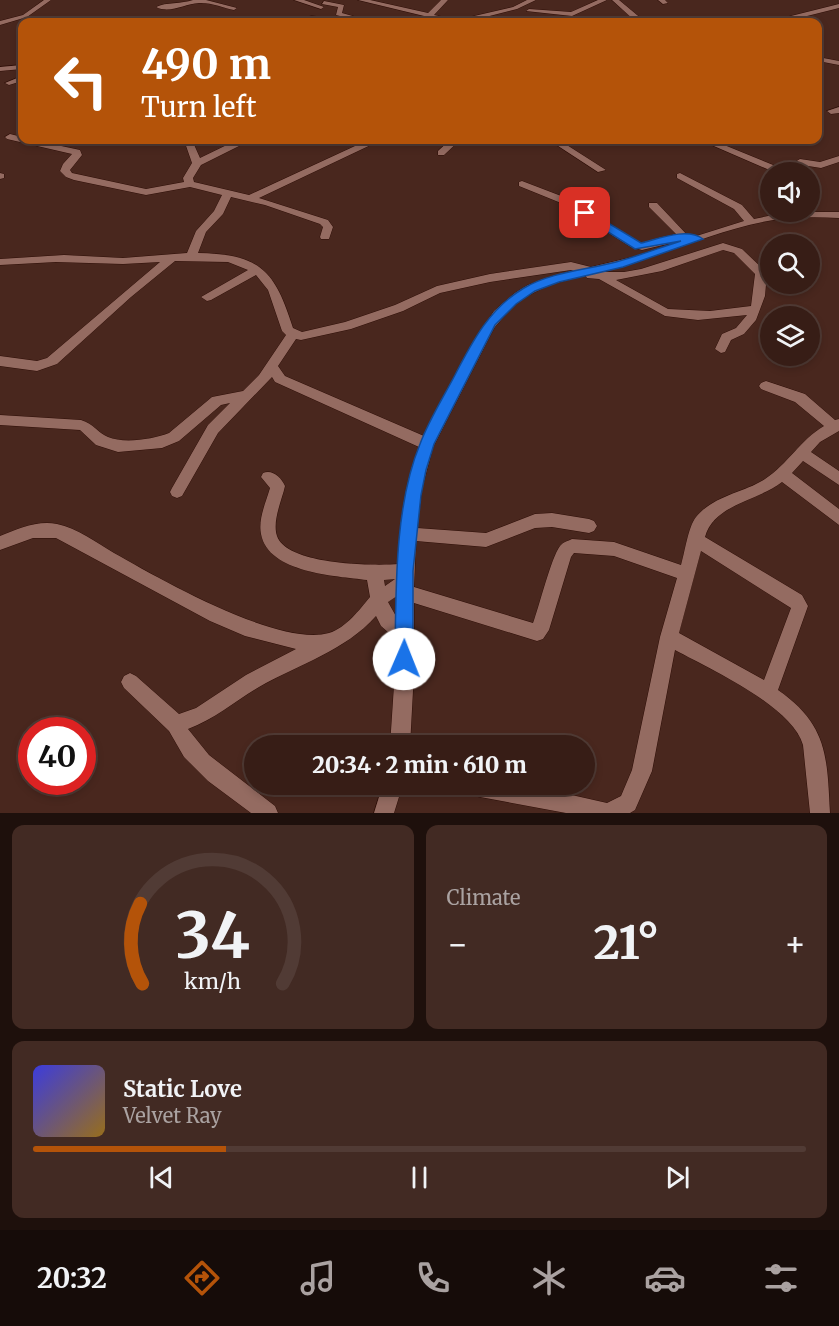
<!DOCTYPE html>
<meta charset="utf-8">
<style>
:root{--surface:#371d16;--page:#422a23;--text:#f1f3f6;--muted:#aaa2a1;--line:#513b35;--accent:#b45309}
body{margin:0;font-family:Merriweather,serif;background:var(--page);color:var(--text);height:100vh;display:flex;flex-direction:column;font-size:22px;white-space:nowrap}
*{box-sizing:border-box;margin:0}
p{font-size:20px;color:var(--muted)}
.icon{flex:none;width:33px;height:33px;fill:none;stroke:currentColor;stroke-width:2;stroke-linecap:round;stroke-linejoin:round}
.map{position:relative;height:813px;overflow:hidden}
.details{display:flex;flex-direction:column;gap:12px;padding:12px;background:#1e100c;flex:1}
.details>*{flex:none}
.banner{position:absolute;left:18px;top:18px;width:804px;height:126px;border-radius:12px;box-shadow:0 3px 9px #0003,0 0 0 2px var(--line);background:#b45309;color:#fff;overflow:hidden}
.tools{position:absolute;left:760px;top:162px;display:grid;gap:12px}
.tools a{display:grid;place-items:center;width:60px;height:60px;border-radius:50%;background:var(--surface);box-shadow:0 3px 9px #0003,0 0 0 2px var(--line);font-size:30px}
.speed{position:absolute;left:18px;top:717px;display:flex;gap:12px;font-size:30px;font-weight:700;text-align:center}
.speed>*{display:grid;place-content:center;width:78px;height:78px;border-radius:50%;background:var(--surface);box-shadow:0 3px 9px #0003,0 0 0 2px var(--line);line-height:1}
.speed .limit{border:9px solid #d22;background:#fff;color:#111}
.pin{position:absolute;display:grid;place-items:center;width:51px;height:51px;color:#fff;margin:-26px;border-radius:12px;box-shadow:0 3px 9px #0006}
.me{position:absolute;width:66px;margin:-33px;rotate:1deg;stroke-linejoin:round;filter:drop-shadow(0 0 4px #0008)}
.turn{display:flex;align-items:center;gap:21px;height:126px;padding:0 24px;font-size:27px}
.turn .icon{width:78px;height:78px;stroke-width:2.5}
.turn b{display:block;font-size:42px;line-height:51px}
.big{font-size:45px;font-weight:800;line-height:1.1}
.details .widget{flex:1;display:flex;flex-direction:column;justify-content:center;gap:9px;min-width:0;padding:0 21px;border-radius:12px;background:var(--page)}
.details .dial{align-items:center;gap:0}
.dial svg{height:156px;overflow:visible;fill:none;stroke:var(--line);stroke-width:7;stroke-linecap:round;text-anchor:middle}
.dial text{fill:var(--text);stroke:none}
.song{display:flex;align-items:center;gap:18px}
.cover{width:72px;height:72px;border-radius:9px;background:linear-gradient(135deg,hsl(240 70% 55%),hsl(40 70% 35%))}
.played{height:6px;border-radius:3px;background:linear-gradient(90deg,var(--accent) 25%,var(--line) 25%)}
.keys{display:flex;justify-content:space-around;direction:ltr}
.heat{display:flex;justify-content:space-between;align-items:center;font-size:33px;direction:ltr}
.details .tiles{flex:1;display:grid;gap:12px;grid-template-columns:1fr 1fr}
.widget:last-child{grid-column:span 2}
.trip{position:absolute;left:244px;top:735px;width:351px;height:60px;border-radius:30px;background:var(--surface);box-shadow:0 3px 9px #0003,0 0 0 2px var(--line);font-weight:800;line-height:60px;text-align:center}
.tab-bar{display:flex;height:96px;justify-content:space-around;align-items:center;background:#160c09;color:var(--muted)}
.tab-bar .icon{width:42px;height:42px}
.tab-bar .on{color:var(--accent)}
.tab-bar b{font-size:27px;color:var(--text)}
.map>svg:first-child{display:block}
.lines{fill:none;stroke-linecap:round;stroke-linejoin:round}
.minor-casing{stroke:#2e0e07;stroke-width:1}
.minor{fill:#946b61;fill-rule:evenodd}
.route{fill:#1a73e8;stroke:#114b97;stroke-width:1.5}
</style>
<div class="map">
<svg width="839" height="813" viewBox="0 0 839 813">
<rect width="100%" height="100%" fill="#49271e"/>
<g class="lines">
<defs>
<path id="minor" d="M44 0H51L27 17 0 25V21L23 15Z
M193 0H206L237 8 234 10C224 8 210 2 199 3 184 4 170 14 156 7 166 2 182 4 193 0Z
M294 0H304L324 7 321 9Z
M358 0H370L428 13 441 0H448L434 15 457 20 513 7 527 0H536L517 9 466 22H449Z
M598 0H607L572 16 526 11 529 9 571 12Z
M612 0H619L643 20 783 18 839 4V8L783 22H628L634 20Z
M658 0H665L668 3 663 4Z
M324 1 344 5 342 13 356 17 352 19 336 15 338 7 322 4Z
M312 16 346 20 350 22 312 20 285 22Z
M818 57 839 61V65L818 61Z
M22 65V69L0 71V67Z
M22 76V81L9 85 5 83Z
M839 107V113L831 114 827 111Z
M10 134 22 137V140H33L80 150 82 155 70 170 72 173 146 189 184 182 183 178 192 163 184 140H192L200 158 237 140H281L277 143 241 145 201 165 193 178 194 182 249 195 368 140H378L377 142 259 198 328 220 333 227 329 239H321L320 237 323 227 320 224 265 205 231 197 223 214 206 232 198 253C261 254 275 271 293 328L302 332 345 322 395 305 437 286 490 274 571 262 591 267 637 256 684 240 642 250 631 247 561 203 519 186V182L522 181 569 199 642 244 676 234 649 207V203H657L690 238 744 221 734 209 677 178V174L680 173 742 205 754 219 787 212H839V218C822 217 805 217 788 218 723 225 662 258 598 272H624L641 269 723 243 742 249 767 273 765 296 756 320 744 334 731 340 725 352 721 353 715 349 722 334 736 328 747 315 698 320 665 316 599 279 587 278 585 275 549 285 523 298 512 307 494 328 433 447 422 488 417 528 486 533 535 514 552 513 589 519 594 521 597 526 594 531 589 533 552 527 535 528 486 547 416 541 414 587 533 623C539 607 551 558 560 546 563 542 568 541 572 539L614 542 681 565C685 552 688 527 696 517 714 495 743 493 765 479 788 464 800 440 824 426L795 402 761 389 759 386 761 383 766 381 805 394 835 420 839 419V431L820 442 811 452 839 471V485L803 461 792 473 839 509V525L782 482C758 501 714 504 705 537L802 595 808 606 778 690C828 725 827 757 830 813H810L803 745C792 706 710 669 675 650L652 771 635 810 630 813H566L448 791 445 784H523L607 803 621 796 632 770 660 637 677 578 614 556 574 553 571 557 549 630 543 639 537 641 414 603V672L410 746H390L397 640 381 626 376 616C345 651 299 664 259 687 235 701 215 719 188 729L209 755 275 806 278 813H251L208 781 184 757 169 731 124 688 121 682 124 676 130 673 136 676 179 714 196 708 246 675 296 649 245 636 210 621 56 538H33L0 550V536C18 529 37 520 57 524 77 528 97 543 114 553 160 579 278 647 329 633 346 628 360 609 370 597L367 580C336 576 268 573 261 534 258 519 266 502 270 488L261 477 263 473C272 469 281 477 285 486 282 500 272 521 277 536 287 565 373 566 399 564L407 488 419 447 275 382 272 377 218 433 182 496 177 498 172 496 170 492 172 488 208 425 230 403 221 405 179 441 162 448 118 452 96 445 80 430 0 425V415L81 420C94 424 98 433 108 437 124 444 154 439 169 433L212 397 243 391 259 375 286 335 282 331 268 290 256 275 211 300 207 301 201 297 248 270 228 262 175 261 131 297 57 364 37 371 0 366V356L37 361 47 358 160 262 123 264 56 262 0 265V259L64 255 123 258 187 253 196 231 214 211 222 195 190 187 146 195 74 180 66 177 60 171 63 164 72 154 7 139 5 137ZM723 250 734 253 755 274 751 306 710 311 668 309 616 280 662 271ZM571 270H574L528 285 515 293 494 311 469 349 424 436 285 376 278 366 296 339 301 340 351 329 403 311 440 293 490 282ZM701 551 791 608 764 680 679 633ZM395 579 385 586 384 580ZM397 596V618L388 602Z
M450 140H460L444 155H438V151Z
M549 140H559L606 170 598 172Z
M700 140H712L783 169 800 159 820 162 839 156V162L821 168 802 165 791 172H774Z
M0 173 4 174V178L0 179Z
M383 784H403L394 813H374Z"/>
</defs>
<use href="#minor" class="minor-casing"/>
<use href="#minor" class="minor"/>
</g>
<path class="route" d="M585 209 641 243C658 239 687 227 703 239L623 267 559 282 535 291 516 304 495 325 434 444 426 470 421 495 413 571V659L410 665 404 668 398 665 395 659C396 592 394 507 420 444 429 420 443 398 455 375 473 340 490 308 524 288 551 272 586 270 616 262 638 256 659 248 681 241L635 249 581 215V210Z"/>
</svg>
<div class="tools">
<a><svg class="icon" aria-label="sound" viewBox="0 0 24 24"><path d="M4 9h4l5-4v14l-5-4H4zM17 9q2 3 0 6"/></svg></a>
<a><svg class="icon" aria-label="search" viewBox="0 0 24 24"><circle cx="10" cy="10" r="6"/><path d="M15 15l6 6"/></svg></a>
<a><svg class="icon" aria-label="layers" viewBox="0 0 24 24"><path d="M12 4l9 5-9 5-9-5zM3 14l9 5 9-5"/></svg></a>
</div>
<div class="speed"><div class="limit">40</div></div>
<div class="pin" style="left:585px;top:213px;background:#d93025"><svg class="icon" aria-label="arrive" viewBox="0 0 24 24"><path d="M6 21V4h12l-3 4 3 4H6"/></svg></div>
<svg class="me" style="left:404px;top:659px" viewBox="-20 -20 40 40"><circle r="19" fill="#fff"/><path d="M0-13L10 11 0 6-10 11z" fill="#1a73e8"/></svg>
<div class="trip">20:34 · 2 min · 610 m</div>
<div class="banner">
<div class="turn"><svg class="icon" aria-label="left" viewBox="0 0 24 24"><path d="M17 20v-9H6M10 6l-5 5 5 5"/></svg><div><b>490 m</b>Turn left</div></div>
</div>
</div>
<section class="details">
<div class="tiles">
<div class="widget dial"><svg viewBox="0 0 100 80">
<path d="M14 69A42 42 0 1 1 86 69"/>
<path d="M14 69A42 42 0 0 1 13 28" stroke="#b45309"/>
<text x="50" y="56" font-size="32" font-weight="700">34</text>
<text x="50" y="72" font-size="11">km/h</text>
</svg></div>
<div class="widget"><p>Climate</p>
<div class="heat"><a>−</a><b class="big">21°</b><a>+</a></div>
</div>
<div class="widget">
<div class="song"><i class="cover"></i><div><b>Static Love</b><p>Velvet Ray</p></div></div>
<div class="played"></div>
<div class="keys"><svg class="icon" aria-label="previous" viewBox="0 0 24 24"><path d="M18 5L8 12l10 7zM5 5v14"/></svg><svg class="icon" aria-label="pause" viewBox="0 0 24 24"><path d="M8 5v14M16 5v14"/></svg><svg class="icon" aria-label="next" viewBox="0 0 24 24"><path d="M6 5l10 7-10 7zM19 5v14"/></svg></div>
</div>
</div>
</section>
<nav class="tab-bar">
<b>20:32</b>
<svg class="icon on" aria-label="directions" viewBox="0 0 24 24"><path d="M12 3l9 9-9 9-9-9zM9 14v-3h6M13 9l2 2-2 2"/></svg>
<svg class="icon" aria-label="music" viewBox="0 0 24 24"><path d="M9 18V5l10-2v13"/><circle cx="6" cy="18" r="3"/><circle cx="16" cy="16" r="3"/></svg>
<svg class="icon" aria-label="phone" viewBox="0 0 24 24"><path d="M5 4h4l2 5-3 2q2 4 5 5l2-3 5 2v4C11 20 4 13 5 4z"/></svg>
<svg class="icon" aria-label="climate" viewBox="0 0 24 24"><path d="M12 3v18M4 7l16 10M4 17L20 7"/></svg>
<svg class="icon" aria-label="car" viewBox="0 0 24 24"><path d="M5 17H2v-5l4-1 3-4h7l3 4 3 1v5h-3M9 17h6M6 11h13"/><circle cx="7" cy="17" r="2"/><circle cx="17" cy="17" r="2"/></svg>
<svg class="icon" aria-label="filters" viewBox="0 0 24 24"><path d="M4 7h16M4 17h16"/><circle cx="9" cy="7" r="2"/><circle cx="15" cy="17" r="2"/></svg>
</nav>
